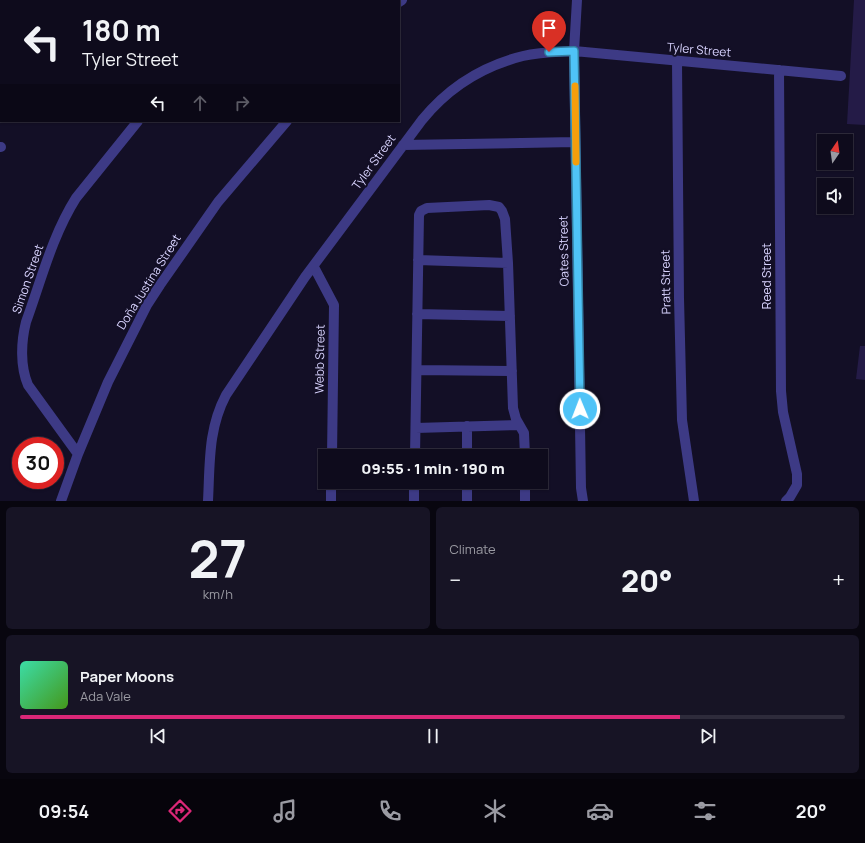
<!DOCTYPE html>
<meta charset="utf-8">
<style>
:root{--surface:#0e0b1c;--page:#171425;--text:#f1f3f6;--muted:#9b9ba3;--line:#2e2b3b;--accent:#db2777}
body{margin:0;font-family:Manrope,sans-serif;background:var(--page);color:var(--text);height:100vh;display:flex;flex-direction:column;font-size:15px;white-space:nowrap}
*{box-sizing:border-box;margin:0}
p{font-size:13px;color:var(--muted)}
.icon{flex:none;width:22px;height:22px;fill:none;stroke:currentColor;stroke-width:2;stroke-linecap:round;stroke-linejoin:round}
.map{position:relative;height:501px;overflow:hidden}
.drawer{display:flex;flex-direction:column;gap:6px;padding:6px;background:#08060f;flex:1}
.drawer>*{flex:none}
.hud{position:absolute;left:0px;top:0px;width:400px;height:122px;box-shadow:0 1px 3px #0004,0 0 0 1px var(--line);background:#0e0b1c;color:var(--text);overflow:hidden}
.needle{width:26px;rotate:13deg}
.buttons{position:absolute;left:817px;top:134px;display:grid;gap:8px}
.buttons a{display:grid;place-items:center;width:36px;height:36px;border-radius:0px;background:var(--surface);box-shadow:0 1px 3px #0004,0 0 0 1px var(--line);font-size:20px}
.speed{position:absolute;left:12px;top:437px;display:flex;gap:8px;font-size:20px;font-weight:700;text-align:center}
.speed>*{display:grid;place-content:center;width:52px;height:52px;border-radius:50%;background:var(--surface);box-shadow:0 1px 3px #0004,0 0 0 1px var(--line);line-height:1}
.speed .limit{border:6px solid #d22;background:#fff;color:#111}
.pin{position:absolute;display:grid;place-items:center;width:34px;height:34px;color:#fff;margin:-41px -17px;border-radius:50% 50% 50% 0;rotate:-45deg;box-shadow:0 0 4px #0007}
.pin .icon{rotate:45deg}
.me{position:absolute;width:44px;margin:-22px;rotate:359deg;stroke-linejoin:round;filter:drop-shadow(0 0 3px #0008)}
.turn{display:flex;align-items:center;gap:14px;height:84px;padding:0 16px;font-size:18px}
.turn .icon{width:52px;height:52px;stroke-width:2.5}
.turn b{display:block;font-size:28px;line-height:34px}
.lanes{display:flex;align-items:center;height:38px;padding:0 16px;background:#0003;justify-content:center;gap:20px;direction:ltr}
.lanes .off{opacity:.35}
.big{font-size:30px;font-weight:800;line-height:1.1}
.drawer .widget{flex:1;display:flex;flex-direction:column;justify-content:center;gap:6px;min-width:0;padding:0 14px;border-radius:6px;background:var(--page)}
.drawer .dial{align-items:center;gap:0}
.dial b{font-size:52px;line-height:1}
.song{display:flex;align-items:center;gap:12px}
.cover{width:48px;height:48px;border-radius:6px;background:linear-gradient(135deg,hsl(160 70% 55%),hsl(100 70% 35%))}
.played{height:4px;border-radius:2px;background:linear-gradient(90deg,var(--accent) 80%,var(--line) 80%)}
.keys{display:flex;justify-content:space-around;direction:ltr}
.heat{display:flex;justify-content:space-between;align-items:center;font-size:22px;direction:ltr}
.drawer .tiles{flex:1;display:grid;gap:6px;grid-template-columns:1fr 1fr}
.widget:last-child{grid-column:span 2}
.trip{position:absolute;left:318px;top:449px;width:230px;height:40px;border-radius:0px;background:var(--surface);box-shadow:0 1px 3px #0004,0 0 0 1px var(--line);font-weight:800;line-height:40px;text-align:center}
.menu{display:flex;height:64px;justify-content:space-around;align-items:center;background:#06040b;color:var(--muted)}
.menu .icon{width:28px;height:28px}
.menu .on{color:var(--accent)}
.menu b{font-size:18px;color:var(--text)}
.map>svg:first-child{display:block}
.building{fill:#241b47}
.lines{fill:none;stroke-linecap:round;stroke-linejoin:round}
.minor{stroke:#3d3a85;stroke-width:10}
.route-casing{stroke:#337fa1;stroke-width:10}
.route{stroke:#4fc3f7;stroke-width:7}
.slow{stroke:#f59e0b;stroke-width:7}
.labels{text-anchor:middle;stroke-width:4;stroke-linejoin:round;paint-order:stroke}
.street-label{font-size:12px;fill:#d9d4ff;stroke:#130f26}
</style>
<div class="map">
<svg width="865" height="501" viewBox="0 0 865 501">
<rect width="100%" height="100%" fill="#130f26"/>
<path class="building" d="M854 0H865V125L847 124Z
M860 346H865V380L856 379Z"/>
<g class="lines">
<path class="minor" d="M187 0 191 1
M577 0 574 51 581 488 583 501
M175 1V0
M278 1 279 0
M399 2 402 0
M0 44H1
M677 62 679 298 682 420 694 501
M779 70 781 391 783 412 797 474V485L790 497 786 501
M403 145 575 142
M0 147H1
M418 260 508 263
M314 267 334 305 332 456
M417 314 510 316
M417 370 512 371
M467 426V456
M416 428 519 425
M78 454 28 385C20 366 21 342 26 322 41 281 52 236 76 198L138 121
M415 456 419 215 421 211 427 208 489 205 499 207 502 211 505 219 508 263 513 408 516 419 524 433 525 456
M467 482V501
M61 501 78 454 108 382 147 305 160 285 218 202 287 121
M208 501C210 463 208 429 226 395L305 277 422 120C448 88 483 66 523 56 540 52 557 52 574 51L841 76
M331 501V482
M414 501V482
M525 501V482"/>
</g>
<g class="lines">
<defs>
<path id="route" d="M549 52 574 51 580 409"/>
</defs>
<use href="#route" class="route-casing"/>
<use href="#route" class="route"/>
<path class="slow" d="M575 86 576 162"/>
</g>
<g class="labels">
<g class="street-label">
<text transform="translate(699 50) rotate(5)" y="4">Tyler Street</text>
<text transform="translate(374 162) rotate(-54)" y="4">Tyler Street</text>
<text transform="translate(564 251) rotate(-91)" y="4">Oates Street</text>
<text transform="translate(767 276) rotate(-90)" y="4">Reed Street</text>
<text transform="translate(28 279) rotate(-71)" y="4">Simon Street</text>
<text transform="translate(149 282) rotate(-58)" y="4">Doña Justina Street</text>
<text transform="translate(666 282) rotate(-91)" y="4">Pratt Street</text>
<text transform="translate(320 359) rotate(-89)" y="4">Webb Street</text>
</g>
</g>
</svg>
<div class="buttons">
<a><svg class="needle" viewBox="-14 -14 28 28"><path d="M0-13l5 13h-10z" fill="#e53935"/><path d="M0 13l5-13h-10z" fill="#9b9ba3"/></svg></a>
<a><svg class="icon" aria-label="sound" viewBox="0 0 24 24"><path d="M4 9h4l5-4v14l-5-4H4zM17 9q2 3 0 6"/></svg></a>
</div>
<div class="speed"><div class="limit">30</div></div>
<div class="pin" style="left:549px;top:52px;background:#d93025"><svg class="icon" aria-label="arrive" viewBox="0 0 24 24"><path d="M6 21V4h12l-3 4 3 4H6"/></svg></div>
<svg class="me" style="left:580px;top:409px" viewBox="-20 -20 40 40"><circle r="17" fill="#4fc3f7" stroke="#fff" stroke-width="3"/><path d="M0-11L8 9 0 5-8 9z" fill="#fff"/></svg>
<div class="trip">09:55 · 1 min · 190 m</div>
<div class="hud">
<div class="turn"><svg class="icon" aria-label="left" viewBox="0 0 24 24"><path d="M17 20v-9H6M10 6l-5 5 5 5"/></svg><div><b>180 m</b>Tyler Street</div></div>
<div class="lanes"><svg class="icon" aria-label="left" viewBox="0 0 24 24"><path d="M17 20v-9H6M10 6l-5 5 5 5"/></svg><svg class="icon off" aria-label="ahead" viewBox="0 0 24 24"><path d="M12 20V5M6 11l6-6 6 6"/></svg><svg class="icon off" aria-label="right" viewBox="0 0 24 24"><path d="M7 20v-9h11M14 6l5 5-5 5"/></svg></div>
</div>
</div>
<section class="drawer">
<div class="tiles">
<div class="widget dial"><b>27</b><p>km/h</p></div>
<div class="widget"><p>Climate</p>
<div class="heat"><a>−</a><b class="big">20°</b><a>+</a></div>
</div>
<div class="widget">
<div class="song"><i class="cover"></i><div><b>Paper Moons</b><p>Ada Vale</p></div></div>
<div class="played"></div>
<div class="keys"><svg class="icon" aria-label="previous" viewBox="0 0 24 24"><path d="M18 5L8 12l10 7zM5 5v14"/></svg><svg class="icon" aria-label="pause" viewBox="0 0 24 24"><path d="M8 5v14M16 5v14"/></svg><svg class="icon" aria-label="next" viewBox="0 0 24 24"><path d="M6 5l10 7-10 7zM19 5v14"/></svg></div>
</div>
</div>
</section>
<nav class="menu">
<b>09:54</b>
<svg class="icon on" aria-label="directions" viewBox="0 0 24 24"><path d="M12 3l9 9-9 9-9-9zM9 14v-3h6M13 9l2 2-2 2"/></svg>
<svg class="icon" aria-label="music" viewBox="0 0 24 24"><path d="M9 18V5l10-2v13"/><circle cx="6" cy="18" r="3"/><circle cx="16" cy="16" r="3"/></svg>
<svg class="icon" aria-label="phone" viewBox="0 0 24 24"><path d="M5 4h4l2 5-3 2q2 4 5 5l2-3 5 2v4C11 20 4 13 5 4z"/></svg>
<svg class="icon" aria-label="climate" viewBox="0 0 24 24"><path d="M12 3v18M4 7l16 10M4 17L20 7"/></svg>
<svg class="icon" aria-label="car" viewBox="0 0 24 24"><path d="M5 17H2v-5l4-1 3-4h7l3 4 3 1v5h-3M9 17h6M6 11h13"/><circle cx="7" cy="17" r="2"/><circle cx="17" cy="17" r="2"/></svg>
<svg class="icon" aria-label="filters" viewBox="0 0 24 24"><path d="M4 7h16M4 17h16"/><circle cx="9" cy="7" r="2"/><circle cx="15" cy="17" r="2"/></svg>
<b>20°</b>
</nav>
